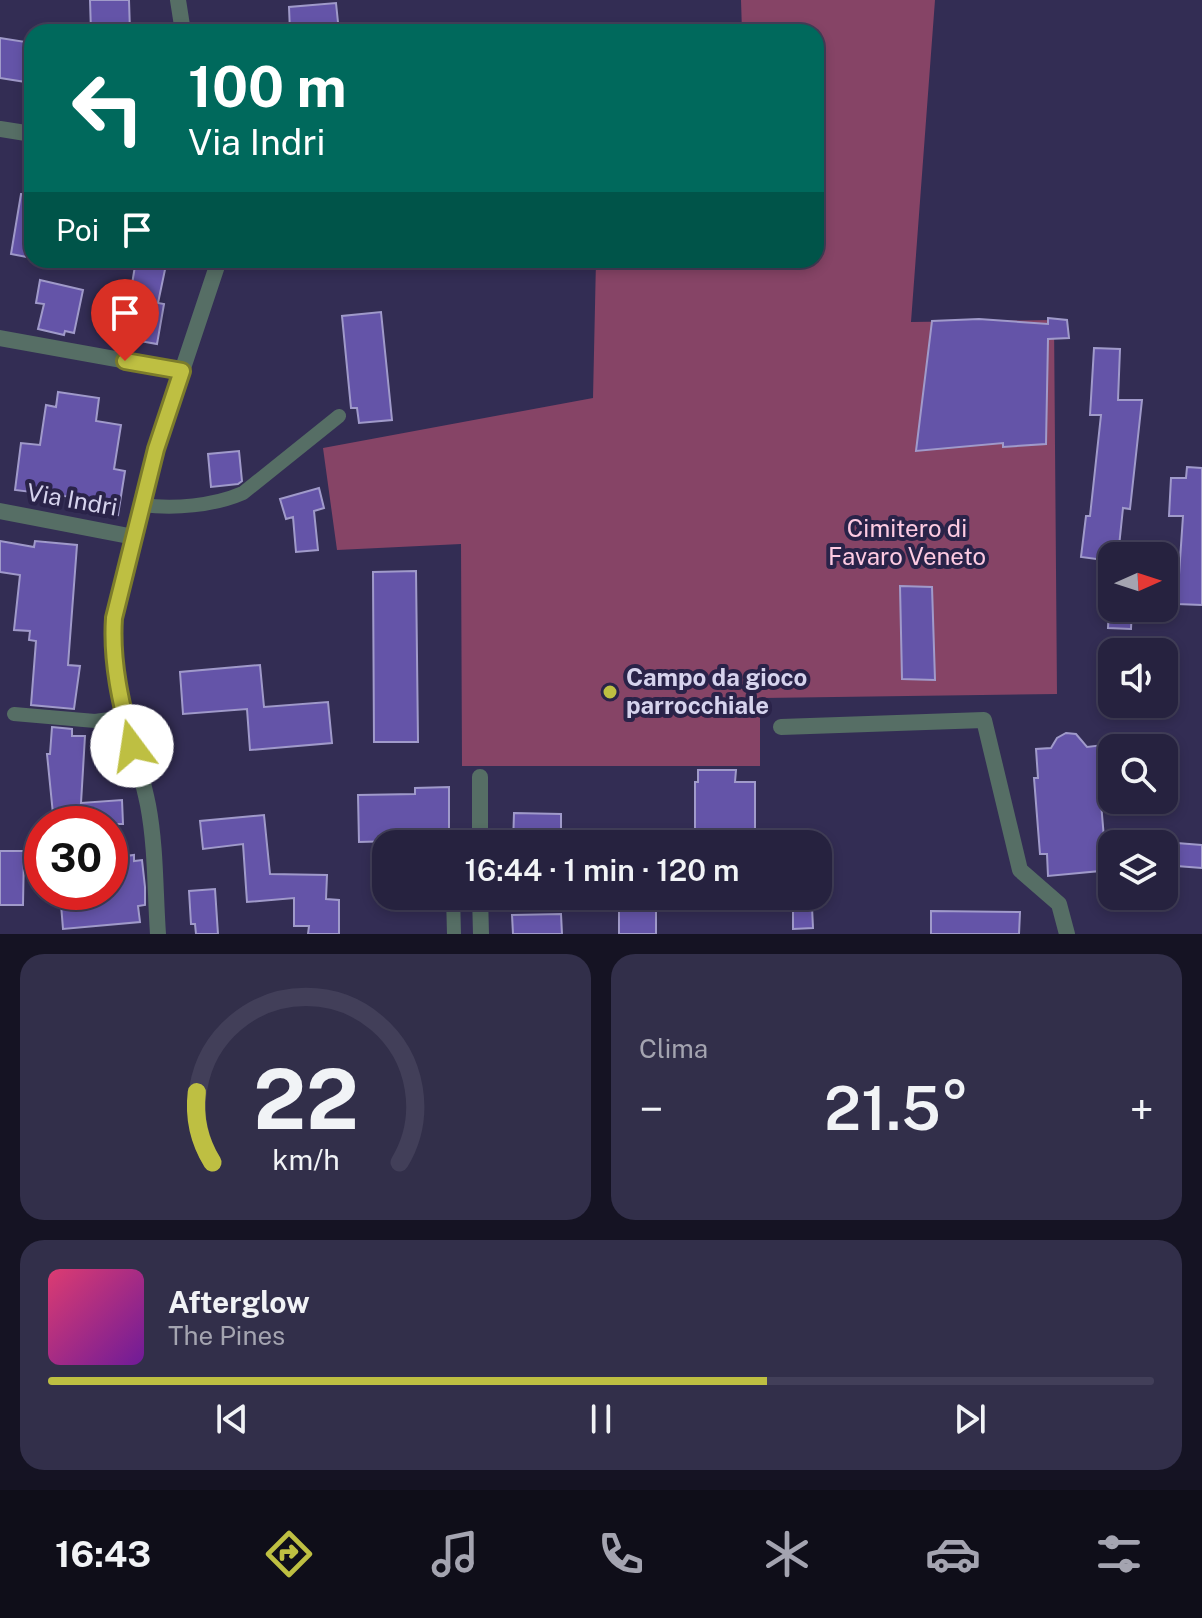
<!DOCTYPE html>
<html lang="it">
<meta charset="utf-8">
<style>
:root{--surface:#26223f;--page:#322f4a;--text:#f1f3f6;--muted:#a4a4b0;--line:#423f59;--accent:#bebf42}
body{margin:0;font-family:"Public Sans",sans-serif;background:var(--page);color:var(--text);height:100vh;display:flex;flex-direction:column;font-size:30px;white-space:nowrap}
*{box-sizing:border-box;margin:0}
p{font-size:26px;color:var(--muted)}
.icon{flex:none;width:44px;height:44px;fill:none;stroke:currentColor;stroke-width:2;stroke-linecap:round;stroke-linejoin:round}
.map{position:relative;height:934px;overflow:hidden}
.side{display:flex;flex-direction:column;gap:20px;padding:20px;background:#151323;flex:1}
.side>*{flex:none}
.guide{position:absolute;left:24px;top:24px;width:800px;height:244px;border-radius:24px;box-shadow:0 4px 12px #0003,0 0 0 2px var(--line);background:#00695c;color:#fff;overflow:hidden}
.needle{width:52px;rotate:87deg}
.fabs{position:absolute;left:1098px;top:542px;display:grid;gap:16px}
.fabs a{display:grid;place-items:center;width:80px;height:80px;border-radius:16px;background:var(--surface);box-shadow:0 4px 12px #0003,0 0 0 2px var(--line);font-size:40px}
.speed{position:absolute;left:24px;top:806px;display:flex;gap:16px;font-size:40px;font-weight:700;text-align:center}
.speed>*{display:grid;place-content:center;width:104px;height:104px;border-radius:50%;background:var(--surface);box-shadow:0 4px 12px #0003,0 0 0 2px var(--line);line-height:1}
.speed .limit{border:12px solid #d22;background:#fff;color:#111}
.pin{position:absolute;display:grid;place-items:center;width:68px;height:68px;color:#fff;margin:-82px -34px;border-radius:50% 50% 50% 0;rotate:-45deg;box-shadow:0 0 8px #0007}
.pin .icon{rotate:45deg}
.me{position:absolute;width:88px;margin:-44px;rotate:346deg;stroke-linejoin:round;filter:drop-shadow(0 0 6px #0008)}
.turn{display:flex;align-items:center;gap:28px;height:168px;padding:0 32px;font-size:36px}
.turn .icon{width:104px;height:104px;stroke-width:2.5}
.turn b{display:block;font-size:56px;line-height:68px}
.then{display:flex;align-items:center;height:76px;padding:0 32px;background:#0003;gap:16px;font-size:30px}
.big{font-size:60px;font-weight:600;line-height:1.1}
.side .tile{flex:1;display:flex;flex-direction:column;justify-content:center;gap:12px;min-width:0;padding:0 28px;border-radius:24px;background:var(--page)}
.side .dial{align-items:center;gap:0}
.dial svg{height:208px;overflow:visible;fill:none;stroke:var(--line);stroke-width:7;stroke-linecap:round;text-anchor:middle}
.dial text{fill:var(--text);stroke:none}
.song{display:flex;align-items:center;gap:24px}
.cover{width:96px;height:96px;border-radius:12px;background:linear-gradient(135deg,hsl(340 70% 55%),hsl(280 70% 35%))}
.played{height:8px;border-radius:4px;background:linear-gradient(90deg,var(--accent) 65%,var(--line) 65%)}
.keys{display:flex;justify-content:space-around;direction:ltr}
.heat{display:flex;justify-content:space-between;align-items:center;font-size:44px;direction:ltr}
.side .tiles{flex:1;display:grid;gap:20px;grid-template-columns:1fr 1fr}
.tile:last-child{grid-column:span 2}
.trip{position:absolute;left:372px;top:830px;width:460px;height:80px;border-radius:24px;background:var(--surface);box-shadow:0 4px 12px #0003,0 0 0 2px var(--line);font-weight:600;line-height:80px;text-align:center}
.dock{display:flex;height:128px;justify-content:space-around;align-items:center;background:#0f0e19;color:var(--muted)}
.dock .icon{width:56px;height:56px}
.dock .current{color:var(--accent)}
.dock b{font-size:36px;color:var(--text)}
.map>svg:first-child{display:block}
.green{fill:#864466}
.building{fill:#6454a8;stroke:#a09aca;stroke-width:2}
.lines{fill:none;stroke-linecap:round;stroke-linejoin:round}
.service{stroke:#566e65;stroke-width:14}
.minor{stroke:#566e65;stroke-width:16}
.route-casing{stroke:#7c7c2b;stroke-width:20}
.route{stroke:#bebf42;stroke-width:14}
.poi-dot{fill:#bebf42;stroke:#2a2349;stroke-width:3}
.labels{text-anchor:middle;stroke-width:8;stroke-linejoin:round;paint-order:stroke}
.street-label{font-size:24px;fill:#d6d3ed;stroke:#2a2349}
.park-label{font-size:24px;fill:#fecbe2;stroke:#2a2349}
.poi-label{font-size:24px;font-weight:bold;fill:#d6d3ed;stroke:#2a2349;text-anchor:start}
</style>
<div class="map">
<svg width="1202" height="934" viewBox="0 0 1202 934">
<rect width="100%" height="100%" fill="#332d54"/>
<path class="green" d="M741 0H935L911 322 1054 320 1057 694 760 698V766H462L461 544 337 550 323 448 593 398 596 260H816V32H742Z"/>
<path class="building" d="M90 0H129L130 32H91Z
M336 3 339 32H290L289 7Z
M0 38 32 43V83L0 78Z
M21 194 32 195V258L11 254Z
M136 260H167L158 303 164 304 157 344 123 338Z
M40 280 83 290 74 333 65 331 64 335 38 329 44 304 36 303Z
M381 312 392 420 359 423 357 408H351L342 316Z
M1048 318 1067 320 1069 338 1048 339 1046 444 1003 447V443L916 451 932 321 979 319 1048 324Z
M1094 348 1120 349 1118 400H1142L1130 509 1123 508 1118 556H1112V561L1081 557 1086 516H1090L1101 415H1090Z
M58 392 99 398 96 421 121 425 114 469 125 471 118 515 87 510 88 499 15 490 21 443 40 445 46 405 56 407Z
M239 451 242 481 238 484 211 487 208 454Z
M1187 467 1202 468V605L1177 604 1183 516H1169L1171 478H1186Z
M319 488 324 508 314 511 318 550 296 552 293 517 286 519 280 499Z
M0 541 34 547 35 541 77 545 68 665 80 666 74 709 31 705 36 641 29 640 30 631 14 630 20 575 0 572Z
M416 571 418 742H374L373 572Z
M900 586 932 587 935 680 902 679Z
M1109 608H1132L1131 629 1108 628Z
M260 665 264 707 328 702 332 743 250 750 247 709 183 714 180 672Z
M52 727 72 729V736H85L81 803 122 800 123 824H54L47 754H50Z
M1066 733 1076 734 1087 747 1103 745 1105 778 1099 779 1105 850 1099 851 1100 871 1048 876 1047 854H1040L1034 778H1038L1036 749 1051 748 1057 738Z
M698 770H736L735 782H755V844L695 843V782H698Z
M449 787V833L395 834V841L359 842 358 795 415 794V788Z
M514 813 561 814V844H513Z
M264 815 270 874 327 875 326 899 339 900V934H308L309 926H294V898L247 902 243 844 203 849 200 821Z
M1164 842 1202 845V868L1164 865Z
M0 851H24L23 905H0Z
M134 855V861L142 860 145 887V905L138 906 140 922 63 929 60 892H110V858Z
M215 889 218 934H196L195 924H191L189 891Z
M619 902H656V934H619Z
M812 907 813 928 793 929V908Z
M931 911 1020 912 1019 934H931Z
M561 914 562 934H513L512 915Z"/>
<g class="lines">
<path class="service" d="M142 505C174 509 213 506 243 493L339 416
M14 714 95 721 124 717
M453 896 454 934"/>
<path class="minor" d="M178 0 183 32
M0 129 32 134
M0 338 182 371
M0 511 134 537
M781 727 984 720 1020 870 1059 904 1067 934
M480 777V844
M480 896 481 934
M158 934C155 891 156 847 148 805 135 742 110 683 114 618L156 449 219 260"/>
</g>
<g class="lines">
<defs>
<path id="route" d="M125 361 182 371 156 449 114 618C111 662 121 704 132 746"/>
</defs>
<use href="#route" class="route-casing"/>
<use href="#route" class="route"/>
</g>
<circle class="poi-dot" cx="610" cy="692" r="8"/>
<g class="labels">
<g class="street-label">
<text transform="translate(72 500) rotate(10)" y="8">Via Indri</text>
</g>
<g class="park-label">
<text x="907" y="537">Cimitero di<tspan x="907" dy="28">Favaro Veneto</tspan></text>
</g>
<g class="poi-label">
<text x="626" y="686">Campo da gioco<tspan x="626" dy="28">parrocchiale</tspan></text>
</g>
</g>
</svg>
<div class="fabs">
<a><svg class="needle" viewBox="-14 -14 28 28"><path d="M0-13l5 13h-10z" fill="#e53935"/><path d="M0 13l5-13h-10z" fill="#a4a4b0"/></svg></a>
<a><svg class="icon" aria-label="sound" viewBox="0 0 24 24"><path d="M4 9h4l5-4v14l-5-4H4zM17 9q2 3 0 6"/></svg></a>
<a><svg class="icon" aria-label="search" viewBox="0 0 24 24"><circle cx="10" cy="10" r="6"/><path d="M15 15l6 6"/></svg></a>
<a><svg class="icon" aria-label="layers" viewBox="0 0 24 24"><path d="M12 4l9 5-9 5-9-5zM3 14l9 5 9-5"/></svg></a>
</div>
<div class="speed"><div class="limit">30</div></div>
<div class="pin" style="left:125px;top:361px;background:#d93025"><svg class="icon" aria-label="arrive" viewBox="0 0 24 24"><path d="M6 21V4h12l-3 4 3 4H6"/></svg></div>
<svg class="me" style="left:132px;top:746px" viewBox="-20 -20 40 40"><circle r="19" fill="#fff"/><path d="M0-13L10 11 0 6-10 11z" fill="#bebf42"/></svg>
<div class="trip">16:44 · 1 min · 120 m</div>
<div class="guide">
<div class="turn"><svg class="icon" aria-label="left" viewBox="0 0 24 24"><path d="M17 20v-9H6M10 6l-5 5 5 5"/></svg><div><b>100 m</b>Via Indri</div></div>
<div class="then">Poi<svg class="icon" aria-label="arrive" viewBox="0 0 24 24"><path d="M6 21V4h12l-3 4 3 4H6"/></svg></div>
</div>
</div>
<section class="side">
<div class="tiles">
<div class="tile dial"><svg viewBox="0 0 100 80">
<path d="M14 69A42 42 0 1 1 86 69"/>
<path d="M14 69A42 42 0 0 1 8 42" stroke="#bebf42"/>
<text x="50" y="56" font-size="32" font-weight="700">22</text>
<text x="50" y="72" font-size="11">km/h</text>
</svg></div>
<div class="tile"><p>Clima</p>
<div class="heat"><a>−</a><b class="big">21.5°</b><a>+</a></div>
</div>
<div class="tile">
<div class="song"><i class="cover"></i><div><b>Afterglow</b><p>The Pines</p></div></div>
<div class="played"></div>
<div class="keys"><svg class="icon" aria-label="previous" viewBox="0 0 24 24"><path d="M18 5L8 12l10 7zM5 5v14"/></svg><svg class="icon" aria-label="pause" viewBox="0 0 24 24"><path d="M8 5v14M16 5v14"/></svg><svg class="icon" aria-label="next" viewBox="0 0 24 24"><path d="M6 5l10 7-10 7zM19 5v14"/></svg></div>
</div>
</div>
</section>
<nav class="dock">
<b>16:43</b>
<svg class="icon current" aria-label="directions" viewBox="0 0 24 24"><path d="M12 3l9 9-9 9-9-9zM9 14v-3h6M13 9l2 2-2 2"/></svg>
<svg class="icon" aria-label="music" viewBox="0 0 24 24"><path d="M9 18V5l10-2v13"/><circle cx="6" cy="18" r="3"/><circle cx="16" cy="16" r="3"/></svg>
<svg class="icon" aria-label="phone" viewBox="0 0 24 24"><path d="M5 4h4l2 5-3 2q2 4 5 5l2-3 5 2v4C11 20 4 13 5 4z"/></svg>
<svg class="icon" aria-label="climate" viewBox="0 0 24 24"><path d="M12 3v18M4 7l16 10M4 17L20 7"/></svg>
<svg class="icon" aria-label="car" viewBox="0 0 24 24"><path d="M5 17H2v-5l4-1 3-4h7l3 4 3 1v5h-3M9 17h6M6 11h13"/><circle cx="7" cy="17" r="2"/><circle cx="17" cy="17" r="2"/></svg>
<svg class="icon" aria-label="filters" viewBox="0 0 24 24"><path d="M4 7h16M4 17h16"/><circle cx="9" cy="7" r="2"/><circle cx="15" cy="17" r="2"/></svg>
</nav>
